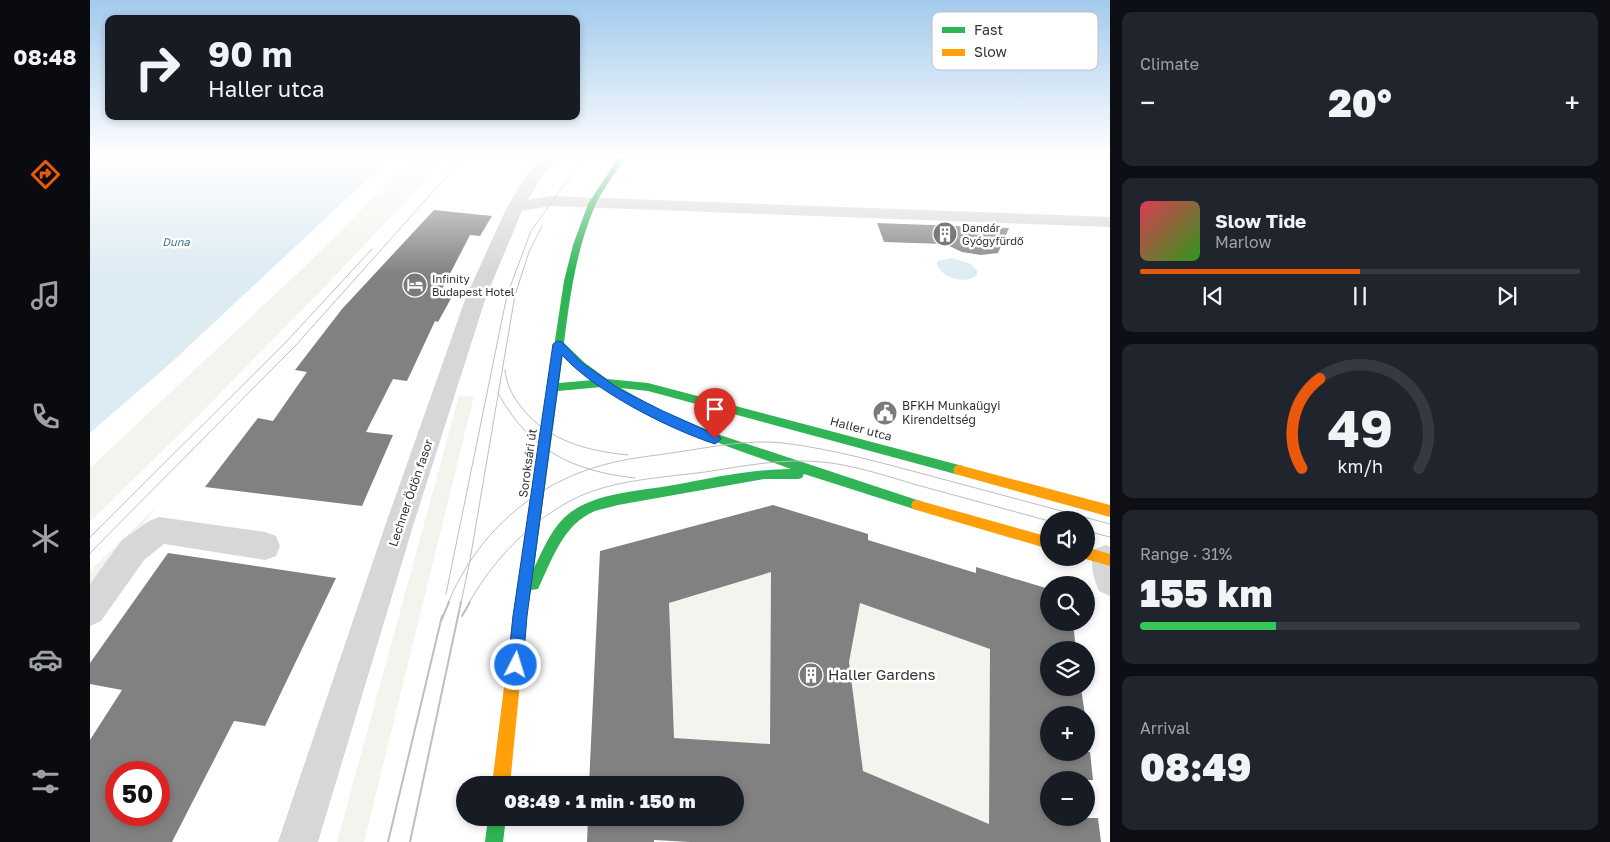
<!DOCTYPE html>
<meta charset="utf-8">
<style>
:root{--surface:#171b24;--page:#20242c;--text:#f1f3f6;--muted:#9ea1a6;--line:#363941;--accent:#ea580c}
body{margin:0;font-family:"Golos Text",sans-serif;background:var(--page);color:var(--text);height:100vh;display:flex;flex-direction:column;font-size:19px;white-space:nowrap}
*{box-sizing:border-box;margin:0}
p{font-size:16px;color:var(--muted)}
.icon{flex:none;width:28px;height:28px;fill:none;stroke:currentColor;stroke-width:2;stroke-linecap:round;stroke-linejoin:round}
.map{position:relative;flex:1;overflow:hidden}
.details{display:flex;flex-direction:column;gap:12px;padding:12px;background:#0d0f14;width:500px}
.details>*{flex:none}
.top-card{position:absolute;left:15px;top:15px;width:475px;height:105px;border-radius:10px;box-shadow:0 2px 8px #0003;background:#171b24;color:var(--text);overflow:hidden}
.tools{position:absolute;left:950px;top:511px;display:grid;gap:10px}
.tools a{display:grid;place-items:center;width:55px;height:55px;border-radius:50%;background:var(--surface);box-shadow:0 2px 8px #0003;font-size:25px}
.speed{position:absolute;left:15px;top:761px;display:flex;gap:10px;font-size:25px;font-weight:700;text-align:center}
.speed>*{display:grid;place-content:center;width:65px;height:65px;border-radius:50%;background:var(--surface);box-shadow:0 2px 8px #0003;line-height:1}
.speed .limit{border:8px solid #d22;background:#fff;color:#111}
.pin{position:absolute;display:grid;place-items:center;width:42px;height:42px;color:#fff;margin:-51px -21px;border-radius:50% 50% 50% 0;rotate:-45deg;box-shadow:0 0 5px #0007}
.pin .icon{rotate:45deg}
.me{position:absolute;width:55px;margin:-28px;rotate:5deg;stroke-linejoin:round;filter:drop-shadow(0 0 4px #0008)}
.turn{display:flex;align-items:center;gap:18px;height:105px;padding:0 20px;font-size:22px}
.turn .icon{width:65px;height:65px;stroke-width:2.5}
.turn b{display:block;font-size:35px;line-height:42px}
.big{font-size:38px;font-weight:800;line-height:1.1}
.details .widget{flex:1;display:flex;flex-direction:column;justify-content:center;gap:8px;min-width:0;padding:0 18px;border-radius:10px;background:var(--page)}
.details .dial{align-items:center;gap:0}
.dial svg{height:130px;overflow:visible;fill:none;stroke:var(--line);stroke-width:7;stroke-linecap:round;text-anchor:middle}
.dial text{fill:var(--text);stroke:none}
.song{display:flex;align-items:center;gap:15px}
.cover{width:60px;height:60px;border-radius:8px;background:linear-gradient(135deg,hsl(350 70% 55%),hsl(110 70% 35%))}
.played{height:5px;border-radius:2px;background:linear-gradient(90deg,var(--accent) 50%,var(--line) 50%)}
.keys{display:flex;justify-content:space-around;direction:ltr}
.heat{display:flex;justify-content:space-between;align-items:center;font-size:28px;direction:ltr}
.charge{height:8px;border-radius:4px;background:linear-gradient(90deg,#34c759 31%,var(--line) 0)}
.trip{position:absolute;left:366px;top:776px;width:288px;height:50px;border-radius:25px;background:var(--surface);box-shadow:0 2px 8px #0003;font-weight:800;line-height:50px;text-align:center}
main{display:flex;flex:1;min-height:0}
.tab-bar{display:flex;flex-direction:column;width:90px;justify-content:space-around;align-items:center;background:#090b0e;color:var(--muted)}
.tab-bar .icon{width:35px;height:35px}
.tab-bar .selected{color:var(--accent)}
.tab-bar b{font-size:22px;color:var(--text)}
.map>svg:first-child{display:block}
.green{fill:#f1f5ed}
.water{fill:#ddebf3}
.building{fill:#818181;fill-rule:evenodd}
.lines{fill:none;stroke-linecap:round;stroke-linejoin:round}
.street{fill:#d7d7d7;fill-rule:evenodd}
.fast{fill:#30b455;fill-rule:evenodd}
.slow{fill:#ff9f0a;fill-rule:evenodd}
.tram-far1{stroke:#bebebe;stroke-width:1}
.tram{stroke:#bebebe;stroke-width:2}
.route{fill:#1a73e8;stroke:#114b97}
.labels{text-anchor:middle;stroke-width:5;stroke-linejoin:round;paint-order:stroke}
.far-poi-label{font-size:11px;fill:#333;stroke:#fff;text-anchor:start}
.far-water-label{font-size:11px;font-style:italic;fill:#3f7597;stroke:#fff}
.poi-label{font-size:12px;fill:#333;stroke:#fff;text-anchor:start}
.street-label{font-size:12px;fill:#333;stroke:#fff}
.near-poi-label{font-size:15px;fill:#333;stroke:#fff;text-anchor:start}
.key{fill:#fff;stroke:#c2c2c2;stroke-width:1}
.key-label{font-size:14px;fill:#333}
</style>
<main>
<nav class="tab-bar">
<b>08:48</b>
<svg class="icon selected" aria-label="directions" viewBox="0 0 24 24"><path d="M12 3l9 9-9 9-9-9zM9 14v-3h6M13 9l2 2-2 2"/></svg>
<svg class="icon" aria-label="music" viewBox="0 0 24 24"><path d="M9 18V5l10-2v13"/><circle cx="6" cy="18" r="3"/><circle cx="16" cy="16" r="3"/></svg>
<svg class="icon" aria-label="phone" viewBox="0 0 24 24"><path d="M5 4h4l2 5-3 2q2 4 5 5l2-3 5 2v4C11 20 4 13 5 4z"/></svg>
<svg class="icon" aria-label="climate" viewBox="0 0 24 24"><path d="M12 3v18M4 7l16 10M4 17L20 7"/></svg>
<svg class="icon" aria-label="car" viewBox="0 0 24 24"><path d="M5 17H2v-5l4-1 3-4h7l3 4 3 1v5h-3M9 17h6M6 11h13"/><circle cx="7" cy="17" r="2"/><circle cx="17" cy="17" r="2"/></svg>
<svg class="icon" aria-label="filters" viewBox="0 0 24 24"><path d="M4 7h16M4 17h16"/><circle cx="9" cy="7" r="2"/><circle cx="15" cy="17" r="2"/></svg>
</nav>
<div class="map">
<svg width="1020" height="842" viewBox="0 0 1020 842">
<rect width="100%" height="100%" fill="#fff"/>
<path class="green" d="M325 157H357L247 274 108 416 0 522V468L211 270Z
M369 396H384L274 842H247Z
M67 506 0 596V571Z
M681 572 680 744 584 738 579 603Z
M770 603 900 649 899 824 773 771 759 662Z"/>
<path class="water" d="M0 157H301L83 361 0 433Z
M862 258 881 264 887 271V275C876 285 851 278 847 264L848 261Z"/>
<path class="building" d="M344 210 402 216 390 236 380 235 351 291 364 293 348 322 345 321 317 381 303 379 276 432 303 435 272 506 115 487 168 418 183 421 217 372 205 370 252 309Z
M787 223 919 228 908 253 891 255 872 252 855 244 794 242Z
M683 505 778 534V540L886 573V567L959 589V622H983L986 650H959V688H991L995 715H959V752H1000L1003 780H959V818H1008L1011 842H600L564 840V842H497L498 818H645V785H499L510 551ZM681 572 680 744 584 738 579 603ZM770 603 900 649 899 824 773 771 759 662Z
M78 553 246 578 175 726 144 721 82 842H0V740L32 690 0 684V663ZM26 772H69V815H26Z"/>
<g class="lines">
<path class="street" d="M452 157H468L453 175 438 200 460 196 1020 217V227L460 206 432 211 396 297 323 526 228 842H188L295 526 376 297 417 207 440 170Z
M69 517 175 532 186 536 190 546 186 556 175 560 74 544 54 560 11 621 0 626V584L32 540 59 521Z
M1016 545 1020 547V596L1009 591C1003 577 999 563 1005 549Z"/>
<path class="fast" d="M529 157H535C526 173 512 189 505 206 486 250 480 296 474 343L495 363 517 379 558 383 869 465 873 466 875 470 873 474 869 475 558 391 531 388 571 411 627 434 827 500 831 501 833 505 831 509 827 510 714 474 712 478 708 479H674L528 505C521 507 512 509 505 511 473 524 462 560 448 589L441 590 434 627 429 629 424 627 422 622 474 281 483 245 498 204ZM473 353 503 380 469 383ZM512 387C571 424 635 446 701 469 661 469 622 478 584 485 551 491 509 492 481 512 462 526 454 548 444 568L468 391Z
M398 818H416L413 842H395Z"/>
<path class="slow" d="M869 465 1020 505V517L865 474 863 470 865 466Z
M827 500 959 537V549L823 509 821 505 823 501Z
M996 547 1020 554V566L992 558H996Z
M429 615 434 617 436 622 420 785H402L422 622 424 617Z"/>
<path class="tram-far1" d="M415 370C416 384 423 397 432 408 458 441 498 451 538 455
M408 393C439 450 482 471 545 478
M996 531 1020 537
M0 537 196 342 282 249
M0 553 206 345 374 157
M356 594 417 295 441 231 494 157
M358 603C386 535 442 484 513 465 537 458 563 456 588 452 622 447 659 439 693 443 743 449 792 463 841 476 901 492 960 508 1020 524
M371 603 380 560 425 295 439 252 452 226
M379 603C404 557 451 510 500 492 536 479 577 477 615 472 654 466 693 458 732 462 764 465 796 476 827 485 871 497 915 509 959 521"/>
<path class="tram" d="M372 616 380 602
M351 621 359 602
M298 842 352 616
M320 842 371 602"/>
</g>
<linearGradient id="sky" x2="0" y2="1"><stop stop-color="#a3caec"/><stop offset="0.57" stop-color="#fff"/><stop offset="1" stop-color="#fff" stop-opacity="0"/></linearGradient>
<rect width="1020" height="274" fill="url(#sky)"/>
<path class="route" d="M468 341 472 342 491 362 531 390 573 411 629 436 631 439 625 444C579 429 504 391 472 355L437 616 433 665 431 671 426 673 420 671 418 665 423 616 463 344Z"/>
<defs>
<symbol id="building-disc" viewBox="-11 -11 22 22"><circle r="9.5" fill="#7a7a7a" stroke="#fff"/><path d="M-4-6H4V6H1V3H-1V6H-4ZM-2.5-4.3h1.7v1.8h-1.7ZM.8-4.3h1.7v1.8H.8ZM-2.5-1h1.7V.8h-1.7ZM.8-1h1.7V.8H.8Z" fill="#fff"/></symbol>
<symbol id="hotel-disc" viewBox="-11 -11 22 22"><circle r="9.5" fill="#7a7a7a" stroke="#fff"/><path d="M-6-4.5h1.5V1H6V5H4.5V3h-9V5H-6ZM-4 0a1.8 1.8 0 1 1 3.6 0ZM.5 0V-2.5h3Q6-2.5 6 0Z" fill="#fff"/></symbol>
<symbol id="civic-disc" viewBox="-11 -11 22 22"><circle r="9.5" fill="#7a7a7a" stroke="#fff"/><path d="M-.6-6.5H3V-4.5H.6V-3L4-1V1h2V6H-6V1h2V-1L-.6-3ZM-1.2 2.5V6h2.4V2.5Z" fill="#fff"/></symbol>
</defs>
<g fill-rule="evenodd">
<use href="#building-disc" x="841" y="220" width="28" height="28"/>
<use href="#hotel-disc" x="311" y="271" width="28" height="28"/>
<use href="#civic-disc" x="781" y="399" width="28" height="28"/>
<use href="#building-disc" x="707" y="661" width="28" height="28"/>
</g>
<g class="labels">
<g class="far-poi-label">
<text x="872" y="232">Dandár<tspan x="872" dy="13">Gyógyfürdő</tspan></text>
<text x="342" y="283">Infinity<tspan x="342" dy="13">Budapest Hotel</tspan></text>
</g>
<g class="far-water-label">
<text x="86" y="246">Duna</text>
</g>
<g class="poi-label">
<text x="812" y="410">BFKH Munkaügyi<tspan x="812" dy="14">Kirendeltség</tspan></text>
</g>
<g class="street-label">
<text transform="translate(771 429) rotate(15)" y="4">Haller utca</text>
<text transform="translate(438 463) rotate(-82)" y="4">Soroksári út</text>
<text transform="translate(321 493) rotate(-71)" y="4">Lechner Ödön fasor</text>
</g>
<g class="near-poi-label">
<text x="738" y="680">Haller Gardens</text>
</g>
</g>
<rect x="842" y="12" width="166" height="58" rx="8" class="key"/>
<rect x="852" y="27" width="23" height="6" fill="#30b455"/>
<rect x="852" y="49" width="23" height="7" fill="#ff9f0a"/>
<g class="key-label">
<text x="884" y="35">Fast</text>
<text x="884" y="57">Slow</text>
</g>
</svg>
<div class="tools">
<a><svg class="icon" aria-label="sound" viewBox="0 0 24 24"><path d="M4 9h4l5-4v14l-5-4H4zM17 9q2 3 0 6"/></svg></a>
<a><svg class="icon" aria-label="search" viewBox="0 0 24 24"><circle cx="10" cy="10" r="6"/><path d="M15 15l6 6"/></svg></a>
<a><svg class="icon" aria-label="layers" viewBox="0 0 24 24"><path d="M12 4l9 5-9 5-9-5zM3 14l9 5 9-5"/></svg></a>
<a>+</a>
<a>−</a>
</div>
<div class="speed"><div class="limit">50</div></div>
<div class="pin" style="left:625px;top:439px;background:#d93025"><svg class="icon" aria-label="arrive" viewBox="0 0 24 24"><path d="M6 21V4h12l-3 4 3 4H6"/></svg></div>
<svg class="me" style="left:426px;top:665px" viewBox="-20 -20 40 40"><circle r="17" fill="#1a73e8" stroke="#fff" stroke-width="3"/><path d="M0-11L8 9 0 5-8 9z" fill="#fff"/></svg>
<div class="trip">08:49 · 1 min · 150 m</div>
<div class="top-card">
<div class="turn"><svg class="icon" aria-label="right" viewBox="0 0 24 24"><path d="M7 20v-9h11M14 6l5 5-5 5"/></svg><div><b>90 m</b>Haller utca</div></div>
</div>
</div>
<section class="details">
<div class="widget"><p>Climate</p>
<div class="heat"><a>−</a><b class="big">20°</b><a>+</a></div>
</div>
<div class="widget">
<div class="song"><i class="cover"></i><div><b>Slow Tide</b><p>Marlow</p></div></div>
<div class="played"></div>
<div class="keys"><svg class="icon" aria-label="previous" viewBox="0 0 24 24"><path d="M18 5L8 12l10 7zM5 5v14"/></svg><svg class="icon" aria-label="pause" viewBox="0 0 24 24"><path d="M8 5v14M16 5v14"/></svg><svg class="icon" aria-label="next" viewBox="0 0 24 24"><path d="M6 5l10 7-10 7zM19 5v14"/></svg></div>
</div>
<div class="widget dial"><svg viewBox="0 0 100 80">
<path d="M14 69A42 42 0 1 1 86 69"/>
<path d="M14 69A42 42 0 0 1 25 14" stroke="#ea580c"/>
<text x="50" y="56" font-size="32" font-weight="700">49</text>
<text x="50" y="72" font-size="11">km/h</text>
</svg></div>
<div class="widget"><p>Range · 31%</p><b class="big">155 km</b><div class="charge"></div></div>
<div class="widget"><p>Arrival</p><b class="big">08:49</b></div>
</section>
</main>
